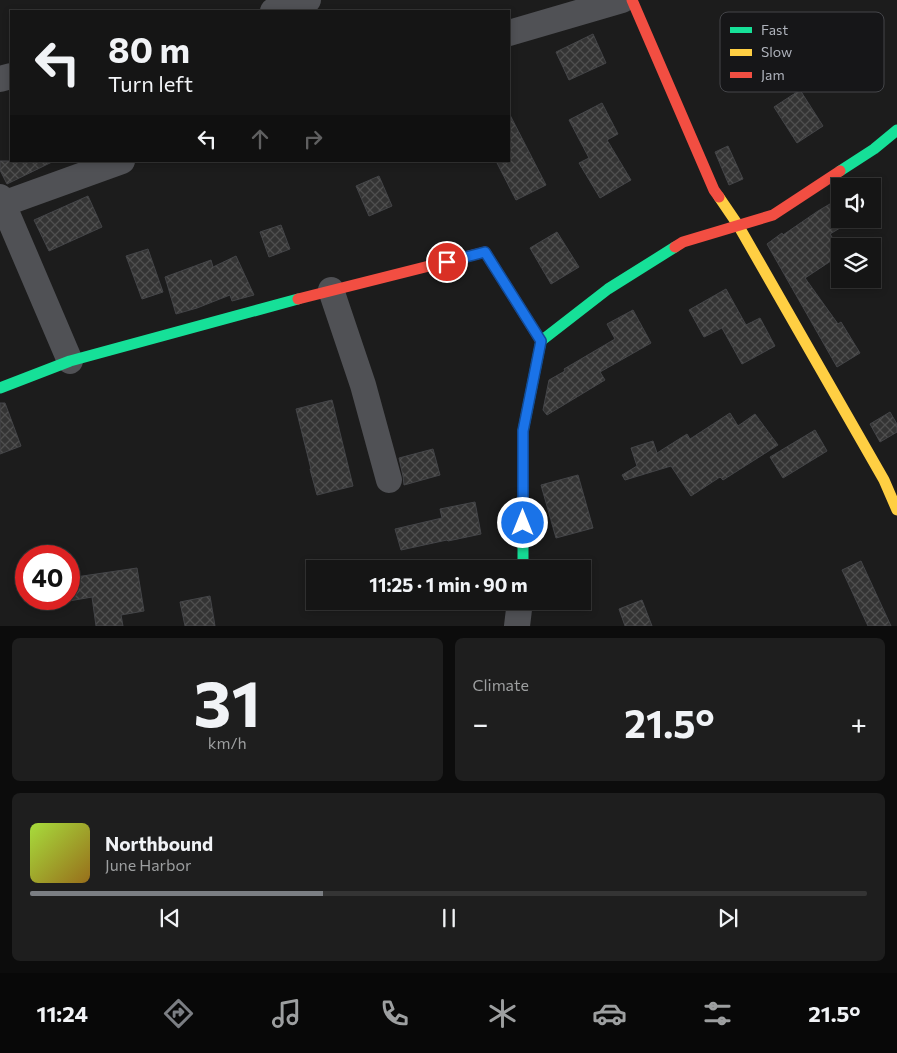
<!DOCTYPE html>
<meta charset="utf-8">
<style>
:root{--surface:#151515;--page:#1e1e1e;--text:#f1f3f6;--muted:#9d9fa0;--line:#343434;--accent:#7b7e83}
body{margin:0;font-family:Commissioner,sans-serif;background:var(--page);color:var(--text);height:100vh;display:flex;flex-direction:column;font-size:19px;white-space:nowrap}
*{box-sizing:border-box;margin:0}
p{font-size:16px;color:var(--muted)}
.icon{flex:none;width:28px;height:28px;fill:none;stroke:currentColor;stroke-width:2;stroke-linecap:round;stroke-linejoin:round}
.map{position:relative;height:626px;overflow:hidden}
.sheet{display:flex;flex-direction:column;gap:12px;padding:12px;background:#0c0c0c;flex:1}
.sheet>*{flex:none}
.top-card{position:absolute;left:10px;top:10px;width:500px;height:152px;border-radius:0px;box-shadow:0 2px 8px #0003,0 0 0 1px var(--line);background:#151515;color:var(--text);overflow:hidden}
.fabs{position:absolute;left:831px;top:178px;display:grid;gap:10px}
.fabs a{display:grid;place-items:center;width:50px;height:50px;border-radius:0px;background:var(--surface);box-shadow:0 2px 8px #0003,0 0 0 1px var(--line);font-size:25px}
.speed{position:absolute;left:15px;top:545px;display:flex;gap:10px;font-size:25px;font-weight:700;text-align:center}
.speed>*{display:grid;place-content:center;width:65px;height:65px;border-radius:50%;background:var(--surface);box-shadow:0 2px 8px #0003,0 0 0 1px var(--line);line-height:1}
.speed .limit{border:8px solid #d22;background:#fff;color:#111}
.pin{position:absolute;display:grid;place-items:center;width:42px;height:42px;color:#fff;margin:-21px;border:2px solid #fff;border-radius:50%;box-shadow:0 1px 5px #0007}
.me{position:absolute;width:55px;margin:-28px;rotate:0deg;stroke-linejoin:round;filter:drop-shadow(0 0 4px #0008)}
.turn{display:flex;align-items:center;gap:18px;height:105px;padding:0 15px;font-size:22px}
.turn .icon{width:65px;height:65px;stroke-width:2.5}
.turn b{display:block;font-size:35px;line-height:42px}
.lanes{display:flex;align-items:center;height:48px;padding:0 15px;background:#0003;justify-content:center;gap:25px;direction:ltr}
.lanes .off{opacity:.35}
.big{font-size:38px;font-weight:700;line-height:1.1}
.sheet .tile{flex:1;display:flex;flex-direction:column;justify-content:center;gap:8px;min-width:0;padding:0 18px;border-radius:8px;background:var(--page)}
.sheet .dial{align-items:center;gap:0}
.dial b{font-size:65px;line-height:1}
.song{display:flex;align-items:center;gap:15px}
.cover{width:60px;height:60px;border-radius:8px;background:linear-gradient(135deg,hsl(80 70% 55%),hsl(40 70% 35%))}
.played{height:5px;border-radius:2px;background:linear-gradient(90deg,var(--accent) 35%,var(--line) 35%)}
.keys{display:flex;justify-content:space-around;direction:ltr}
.heat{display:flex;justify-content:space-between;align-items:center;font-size:28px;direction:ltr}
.sheet .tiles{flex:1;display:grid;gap:12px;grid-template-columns:1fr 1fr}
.tile:last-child{grid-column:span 2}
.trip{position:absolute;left:306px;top:560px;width:285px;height:50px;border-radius:0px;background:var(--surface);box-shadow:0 2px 8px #0003,0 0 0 1px var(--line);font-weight:700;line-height:50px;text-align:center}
.tab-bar{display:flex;height:80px;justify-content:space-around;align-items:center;background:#080808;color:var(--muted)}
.tab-bar .icon{width:35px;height:35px}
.tab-bar .active{color:var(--accent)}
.tab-bar b{font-size:22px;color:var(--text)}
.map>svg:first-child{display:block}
.building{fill:url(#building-cross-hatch);stroke:#444548}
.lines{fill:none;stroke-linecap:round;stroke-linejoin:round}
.street{stroke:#505155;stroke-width:26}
.fast{stroke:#16e098;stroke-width:11}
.slow{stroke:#ffcf43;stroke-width:11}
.jam{stroke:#f24e42;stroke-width:11}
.route-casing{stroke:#114b97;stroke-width:12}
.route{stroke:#1a73e8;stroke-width:9}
.key{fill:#161618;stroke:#444549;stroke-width:1}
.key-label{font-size:14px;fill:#aeb2bb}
</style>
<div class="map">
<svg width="897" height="626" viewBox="0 0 897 626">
<defs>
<pattern id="building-cross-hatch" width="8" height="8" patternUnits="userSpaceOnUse" patternTransform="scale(1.25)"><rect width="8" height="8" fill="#343434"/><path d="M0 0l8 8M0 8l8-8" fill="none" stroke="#4f4f4f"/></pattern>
</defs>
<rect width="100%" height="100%" fill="#1c1c1c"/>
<path class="building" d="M593 34 606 63 569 80 556 52Z
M800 90 823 126 797 143 774 107Z
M602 103 618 134 607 140 631 180 600 198 579 163 589 158 569 120Z
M509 113 546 185 516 200 496 161H509Z
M728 146 743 179 729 185 715 152Z
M0 161H54L7 184 0 170Z
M379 176 392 206 369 216 356 186Z
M88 196 102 227 49 251 34 220Z
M840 198V228L830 234 840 249V255L805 278 838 324 841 322 860 353 837 367 767 244 782 233 783 235 818 211Z
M281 225 290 249 269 257 260 232Z
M557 232 579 267 551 284 530 248Z
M148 249 163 292 142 299 126 256Z
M236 256 254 295 232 301 230 295 197 308 176 314 165 277 211 260 213 267Z
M726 289 746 325 760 318 775 346 742 364 722 328 704 337 689 310Z
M633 310 651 343 600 372 605 380 547 415 543 410 549 380 565 371 564 369 615 339 607 324Z
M332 400 353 486 317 495 310 469H311L296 409Z
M0 403H5L21 446 0 454Z
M890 412 897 424V432L880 442 870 424Z
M730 413 738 426 755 414 778 445 723 480 720 477 691 496 671 466 625 480 622 475 637 466 631 448 653 441 657 453 687 434 690 439Z
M815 430 827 451 783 478 770 457Z
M433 449 440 475 404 485 403 476 399 458Z
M578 475 593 528 556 538 541 485Z
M475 502 481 534 448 541 447 540 401 550 395 529 442 518 440 509Z
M861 561 891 626H868L842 570Z
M137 568 144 611 121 615 123 626H96L92 597 69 601V578Z
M210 596 215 626H185L180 602Z
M642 600 652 626H625L619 609Z"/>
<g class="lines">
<path class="street" d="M273 11 308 0
M509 33 622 0
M0 79 11 76
M0 197 70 361
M0 205 122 161
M331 290 363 385 389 480
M517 626 520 601"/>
<path class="fast" d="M840 171 874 149 897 130
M0 388 70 361 298 299
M523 569V431L541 341 608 289 675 247"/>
<path class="slow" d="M719 197 738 225 884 480 897 510"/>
<path class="jam" d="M632 0 714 190 719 197
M675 247 683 242 773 215 840 171
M298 299 485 252 541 341"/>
</g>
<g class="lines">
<defs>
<path id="route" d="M447 262 485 252 541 341 523 431V523"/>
</defs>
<use href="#route" class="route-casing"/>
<use href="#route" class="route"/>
</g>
<rect x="720" y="12" width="164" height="80" rx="8" class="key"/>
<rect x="730" y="27" width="22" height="6" fill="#16e098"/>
<rect x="730" y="49" width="22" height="7" fill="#ffcf43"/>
<rect x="730" y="72" width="22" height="6" fill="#f24e42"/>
<g class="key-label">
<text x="761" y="35">Fast</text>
<text x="761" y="57">Slow</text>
<text x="761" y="80">Jam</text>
</g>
</svg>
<div class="fabs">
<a><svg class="icon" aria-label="sound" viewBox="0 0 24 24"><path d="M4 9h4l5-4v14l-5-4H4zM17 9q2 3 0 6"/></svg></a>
<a><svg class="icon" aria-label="layers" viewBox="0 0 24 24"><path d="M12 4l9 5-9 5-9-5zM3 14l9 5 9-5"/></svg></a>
</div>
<div class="speed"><div class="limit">40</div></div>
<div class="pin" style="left:447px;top:262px;background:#d93025"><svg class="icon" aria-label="arrive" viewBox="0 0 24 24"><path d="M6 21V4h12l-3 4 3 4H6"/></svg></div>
<svg class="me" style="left:523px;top:523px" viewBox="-20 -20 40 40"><circle r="17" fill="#1a73e8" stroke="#fff" stroke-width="3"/><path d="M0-11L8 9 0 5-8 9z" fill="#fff"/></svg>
<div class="trip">11:25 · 1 min · 90 m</div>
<div class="top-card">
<div class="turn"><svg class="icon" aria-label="left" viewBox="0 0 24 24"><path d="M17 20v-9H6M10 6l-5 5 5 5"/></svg><div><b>80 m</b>Turn left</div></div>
<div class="lanes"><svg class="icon" aria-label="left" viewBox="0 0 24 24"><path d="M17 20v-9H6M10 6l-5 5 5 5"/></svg><svg class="icon off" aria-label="ahead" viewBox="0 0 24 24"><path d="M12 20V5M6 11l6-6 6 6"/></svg><svg class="icon off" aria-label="right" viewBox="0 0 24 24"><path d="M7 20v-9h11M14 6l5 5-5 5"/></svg></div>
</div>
</div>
<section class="sheet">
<div class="tiles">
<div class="tile dial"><b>31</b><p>km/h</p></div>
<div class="tile"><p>Climate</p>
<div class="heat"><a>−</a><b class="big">21.5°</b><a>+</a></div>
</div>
<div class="tile">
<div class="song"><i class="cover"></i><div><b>Northbound</b><p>June Harbor</p></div></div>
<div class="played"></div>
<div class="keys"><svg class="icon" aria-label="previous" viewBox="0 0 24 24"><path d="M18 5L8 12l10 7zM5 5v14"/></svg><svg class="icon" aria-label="pause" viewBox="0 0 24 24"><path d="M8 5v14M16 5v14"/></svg><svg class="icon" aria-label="next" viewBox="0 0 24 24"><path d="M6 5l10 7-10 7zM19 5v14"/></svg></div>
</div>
</div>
</section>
<nav class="tab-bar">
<b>11:24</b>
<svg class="icon active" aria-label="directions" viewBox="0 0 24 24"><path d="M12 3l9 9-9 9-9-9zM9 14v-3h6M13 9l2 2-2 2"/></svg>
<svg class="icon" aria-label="music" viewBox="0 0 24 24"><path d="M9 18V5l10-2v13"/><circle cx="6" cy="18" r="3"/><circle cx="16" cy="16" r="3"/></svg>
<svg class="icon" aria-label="phone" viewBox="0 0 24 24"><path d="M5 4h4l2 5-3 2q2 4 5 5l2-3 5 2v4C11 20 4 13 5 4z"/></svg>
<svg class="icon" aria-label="climate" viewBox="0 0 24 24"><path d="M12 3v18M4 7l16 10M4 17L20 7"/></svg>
<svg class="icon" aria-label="car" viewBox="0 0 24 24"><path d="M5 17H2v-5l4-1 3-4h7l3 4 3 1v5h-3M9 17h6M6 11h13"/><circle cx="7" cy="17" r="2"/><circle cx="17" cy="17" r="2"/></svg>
<svg class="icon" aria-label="filters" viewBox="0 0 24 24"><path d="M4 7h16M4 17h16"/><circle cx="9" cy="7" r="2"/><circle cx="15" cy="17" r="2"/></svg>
<b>21.5°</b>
</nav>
